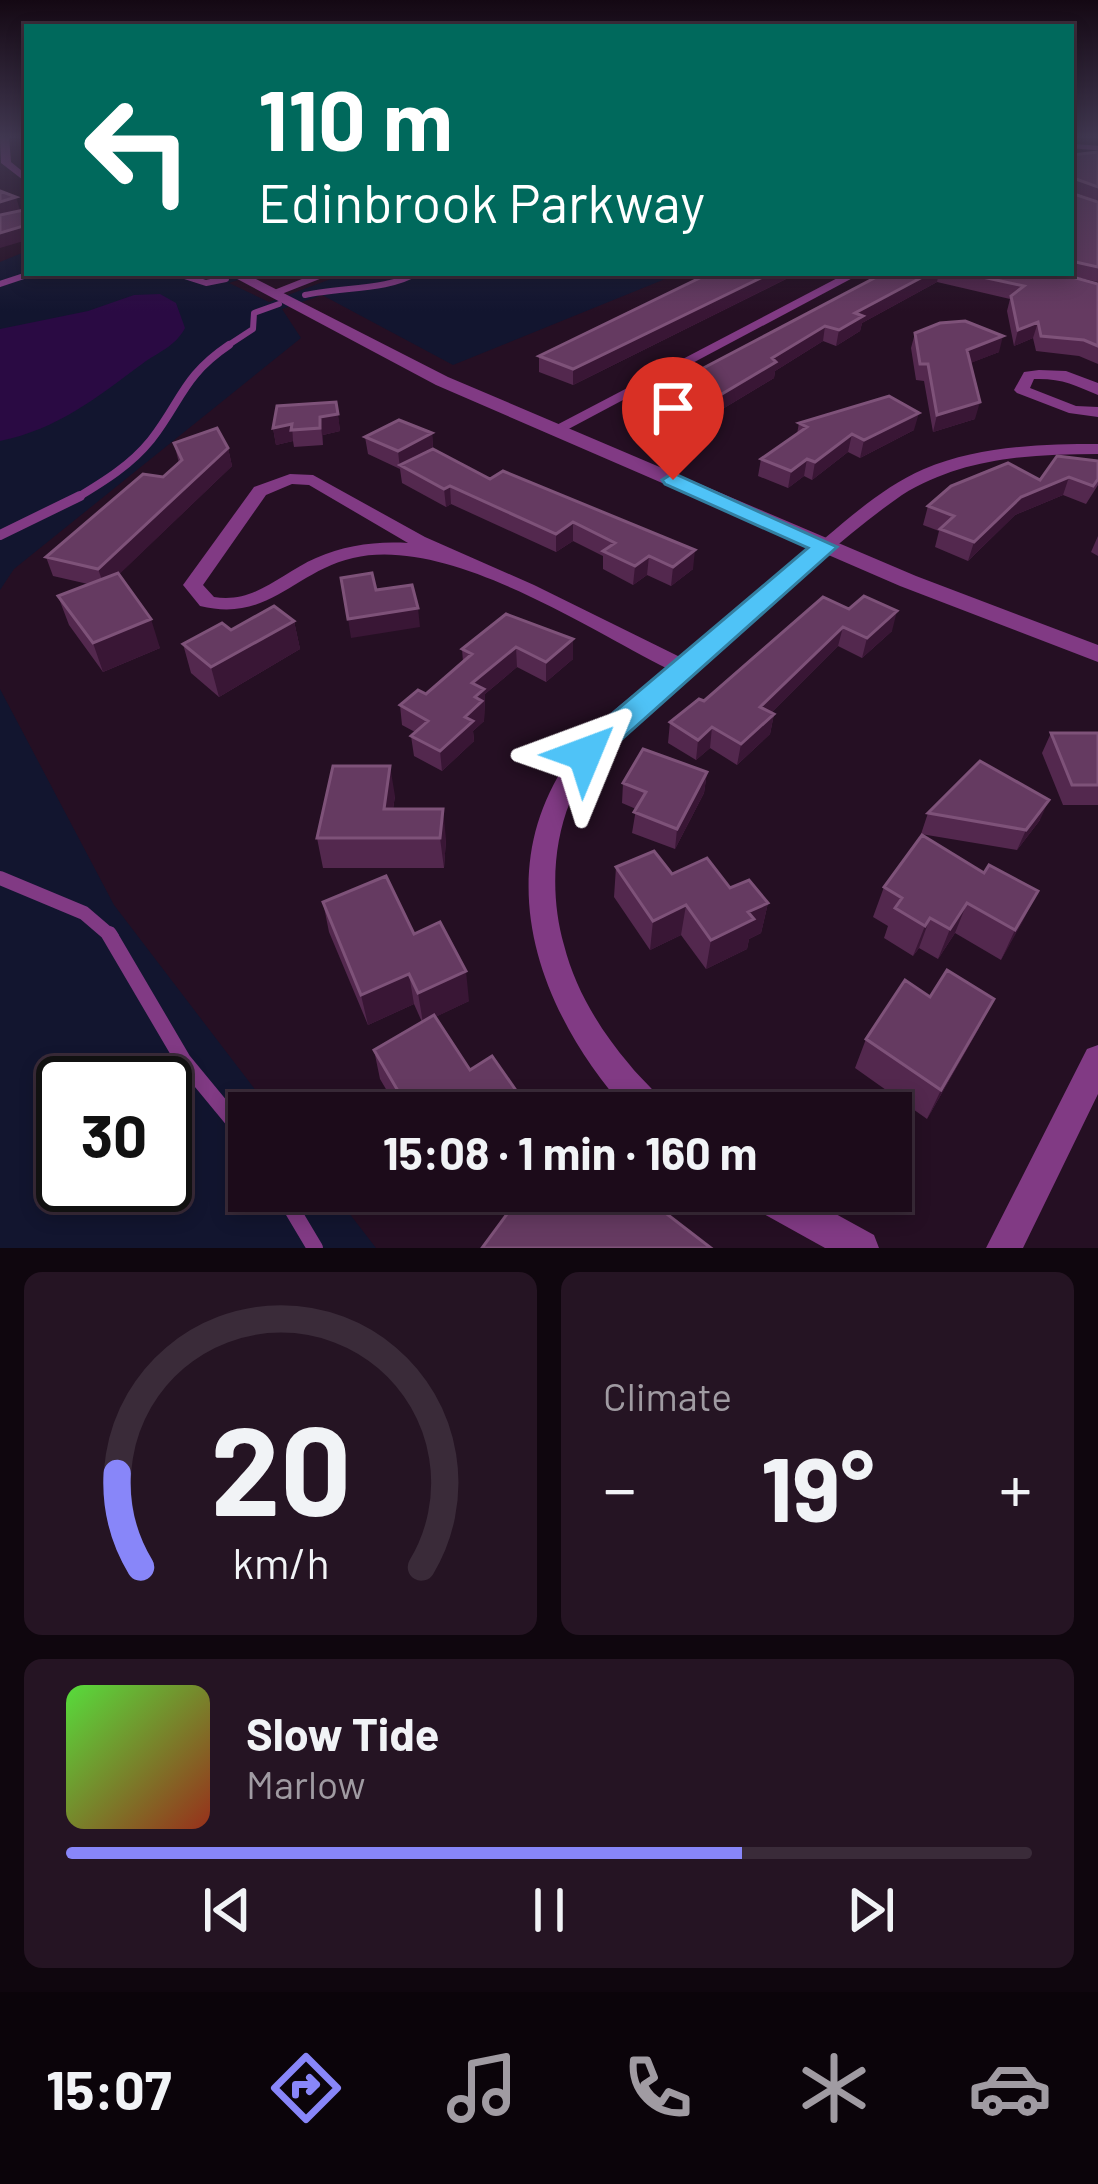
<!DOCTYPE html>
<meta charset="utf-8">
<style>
:root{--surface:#1c0b1a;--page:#251423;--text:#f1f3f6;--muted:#a09ba2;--line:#3a2b39;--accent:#8886f9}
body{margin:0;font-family:Barlow,sans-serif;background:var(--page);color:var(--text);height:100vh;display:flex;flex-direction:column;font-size:45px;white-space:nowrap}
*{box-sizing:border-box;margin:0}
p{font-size:39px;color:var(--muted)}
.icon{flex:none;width:66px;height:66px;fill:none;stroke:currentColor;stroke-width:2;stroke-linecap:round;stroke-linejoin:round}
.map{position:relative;height:1248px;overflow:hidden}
.panel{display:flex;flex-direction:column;gap:24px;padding:24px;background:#0f060e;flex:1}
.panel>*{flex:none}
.hud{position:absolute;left:24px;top:24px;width:1050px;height:252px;border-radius:0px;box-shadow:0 6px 18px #0003,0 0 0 3px var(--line);background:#00695c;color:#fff;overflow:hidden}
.speed{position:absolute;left:36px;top:1056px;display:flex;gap:24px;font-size:60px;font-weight:700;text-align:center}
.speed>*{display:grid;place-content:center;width:156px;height:156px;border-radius:50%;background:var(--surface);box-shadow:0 6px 18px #0003,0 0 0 3px var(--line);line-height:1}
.speed .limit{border:6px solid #111;border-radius:18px;background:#fff;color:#111}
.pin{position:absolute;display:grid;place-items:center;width:102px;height:102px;color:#fff;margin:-123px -51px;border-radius:50% 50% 50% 0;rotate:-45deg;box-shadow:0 0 12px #0007}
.pin .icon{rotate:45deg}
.me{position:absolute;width:132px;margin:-66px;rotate:46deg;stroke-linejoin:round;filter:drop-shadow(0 0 9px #0008)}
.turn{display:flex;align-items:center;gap:42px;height:252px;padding:0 36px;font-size:54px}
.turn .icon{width:156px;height:156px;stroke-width:2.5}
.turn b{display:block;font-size:84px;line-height:102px}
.big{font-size:90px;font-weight:700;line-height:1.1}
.panel .widget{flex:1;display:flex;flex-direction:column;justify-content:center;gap:18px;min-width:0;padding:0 42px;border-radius:18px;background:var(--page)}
.panel .dial{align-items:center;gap:0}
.dial svg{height:312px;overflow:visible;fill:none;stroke:var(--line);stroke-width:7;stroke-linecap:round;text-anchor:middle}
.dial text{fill:var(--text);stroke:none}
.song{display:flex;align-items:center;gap:36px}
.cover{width:144px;height:144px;border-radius:18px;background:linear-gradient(135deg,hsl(110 70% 55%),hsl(10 70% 35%))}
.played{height:12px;border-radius:6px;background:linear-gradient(90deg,var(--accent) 70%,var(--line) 70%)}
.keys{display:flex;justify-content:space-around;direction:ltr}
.heat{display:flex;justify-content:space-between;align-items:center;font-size:66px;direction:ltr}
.panel .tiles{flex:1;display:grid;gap:24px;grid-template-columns:1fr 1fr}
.widget:last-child{grid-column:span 2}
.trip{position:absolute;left:228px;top:1092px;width:684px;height:120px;border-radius:0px;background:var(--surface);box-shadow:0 6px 18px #0003,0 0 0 3px var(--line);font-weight:700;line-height:120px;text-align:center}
.tabs{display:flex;height:192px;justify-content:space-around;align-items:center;background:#0b040a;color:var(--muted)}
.tabs .icon{width:84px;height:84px}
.tabs .on{color:var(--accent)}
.tabs b{font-size:54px;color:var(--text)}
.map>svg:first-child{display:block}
.green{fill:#12152f;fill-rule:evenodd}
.water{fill:#2a0a43}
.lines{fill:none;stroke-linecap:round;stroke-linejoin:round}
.service-far5{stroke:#813a84;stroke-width:4.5}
.service-far4{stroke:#813a84;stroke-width:6}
.service-far3{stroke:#813a84;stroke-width:8}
.service-far2{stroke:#813a84;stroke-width:10}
.service-far1{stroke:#813a84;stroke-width:14}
.service{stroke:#813a84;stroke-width:16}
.minor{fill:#813a84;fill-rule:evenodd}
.tertiary{fill:#813a84;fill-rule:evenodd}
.wall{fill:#53284e}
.shaded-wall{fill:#391635}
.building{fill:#653a61;stroke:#7e5279;stroke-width:3}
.route{fill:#4fc3f7;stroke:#337fa1;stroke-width:3}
</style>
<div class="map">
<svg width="1098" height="1248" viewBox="0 0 1098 1248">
<rect width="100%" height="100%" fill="#250f23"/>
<path class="green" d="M27 251V273H192L209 281 235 273H259L229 283 269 302 347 273H680L453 365 322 295 282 309 301 338 14 569 0 590V262Z
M0 689 114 905 273 1113H249V1191H332L376 1248H0ZM63 1083H165V1185H63Z"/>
<path class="water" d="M160 294 176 303 185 328C175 347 158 352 142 364 96 398 58 429 0 441V329L88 311 134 295Z"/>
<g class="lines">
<path class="service-far5" d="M1071 146 1098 148"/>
<path class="service-far4" d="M175 273 206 283 226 279
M0 284 33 273
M305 295C339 287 390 290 416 273
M224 348 253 329 254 313 279 304"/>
<path class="service-far3" d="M75 499C103 482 130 466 151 440 182 400 183 376 229 345"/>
<path class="service-far2" d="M0 535 80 496"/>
<path class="service-far1" d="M0 878 84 913 112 937"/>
<path class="service" d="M109 934 183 1060 249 1140
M281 1191 315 1248"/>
<path class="minor" d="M317 273H335L279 295 269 292Z
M847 273H862L561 433H549L547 430Z
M1039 370 1066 371 1098 383V395C1075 385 1061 378 1034 379L1030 388 1076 406 1098 407V417L1069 413 1017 393 1014 390 1024 372Z
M1098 444V454C1029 454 962 458 902 495 827 547 764 614 694 672 648 710 594 744 570 802 552 846 551 900 564 945 575 989 600 1030 629 1064 642 1081 660 1093 669 1113H629C537 1011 484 867 578 747 602 716 637 692 668 669 584 626 447 536 353 558 293 572 269 623 200 606L183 585 254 487 290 474 313 475 425 537 534 585 682 658C730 618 777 577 825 538 856 512 887 485 924 469 978 446 1040 444 1098 444ZM292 484 309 485 408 543C377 541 345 545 316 558 281 573 255 604 214 597L203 585 266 495Z
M1098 1045V1094L1023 1248H986L1087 1049Z
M741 1191H794L874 1235 879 1248H825L746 1204Z"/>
<path class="tertiary" d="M0 136H9L11 162 27 175V183L1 163Z
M226 273H244L448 377 916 576 1098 645V662L900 586 436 385Z"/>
</g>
<path class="wall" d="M1098 152V201L1073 192 1098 202V282L1058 273H1071V155Z
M710 273H798L573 385 539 372V356Z
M884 273H1058L1098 284V364L1079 356 1036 351 1033 338 1014 346 1007 311 1010 299 937 282 862 323 860 331 836 346 823 341 775 371 774 378 676 437 669 434 660 439 635 428 636 411 693 381 694 373Z
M915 333 999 352 970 363 975 419 933 432 924 381 916 380 911 348Z
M336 402 340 431 323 435V445L294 447 293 441 276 445 273 428Z
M799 423 914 430 860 458 848 452 812 480 804 476 788 488 758 476 761 459 797 434Z
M432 433 433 449 490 479 693 569 671 586 647 575 633 585 603 569V556L573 541 556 552 451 504 446 507 402 483 400 469 368 454 365 437Z
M174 443 228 448 232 466 119 574 160 648 103 672 69 625 58 596 88 584 53 576 46 557 163 477 179 463Z
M1098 461V485L1086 504 1063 495 1015 515 968 561 935 547 939 531 923 525 928 506 1040 480Z
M1098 536V556L1091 552Z
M823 597 892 631 862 658 838 646 771 713 774 714 770 734 737 765 710 748 696 760 668 743 670 722 704 701Z
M506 614 573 659 546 682 517 667 485 694 484 721 473 731 474 741 442 771 414 756 411 736 415 732 402 725 400 705 426 694 463 662 462 649Z
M294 621 300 649 219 697 191 673 183 644 231 630Z
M1051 733H1098V805H1063L1042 753Z
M707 772 704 793 675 849 632 833 636 809 622 803 623 783Z
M395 796 393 809 446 839 444 868H323L317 838Z
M928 813 1040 820 1017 850 921 834Z
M616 867 672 874 730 888 768 903 761 933 749 939 747 949 706 969 681 935 650 950 614 897Z
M984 873 1038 891 1001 960 955 933 938 959 919 948 913 956 884 938 888 926 873 917 884 887Z
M323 902 414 934 469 1001 435 1017 470 1070 531 1113H400L380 1079 374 1050 422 1022 414 1004 368 1025 329 932Z
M930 997 979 1028 927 1119 855 1068 866 1039Z"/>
<path class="shaded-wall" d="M16 197 20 210 0 216V202Z
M27 225V240L0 248V233Z
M771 273H798L573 385V369Z
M930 273H939L937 282 862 323 860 331 836 346 839 330 855 313Z
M1038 322 1033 338 1014 346 1018 330Z
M825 326 823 341 775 371 774 378 676 437 678 420Z
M1003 336 999 352 963 366 967 350Z
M980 402 975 419 933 432 937 415Z
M919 413 914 430 860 458 864 440Z
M338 414 340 431 323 435V445L320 417Z
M671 417 669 434 660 439 662 422Z
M292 424 293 441 276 445 273 428Z
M432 433 433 450 400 465V469L398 451Z
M852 434 848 452 812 480 815 462Z
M228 448 232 466 105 588 98 569Z
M807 459 804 476 788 488 791 471Z
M1069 477 1063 495 1015 515 968 561 974 542 1021 497Z
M450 486 451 504 446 507 444 489Z
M573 522V541L556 552V534Z
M695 550 693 569 671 586 673 567Z
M649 556 647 575 633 585 635 566Z
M418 608 420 627 351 638 348 619Z
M897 611 892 631 862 658 867 638Z
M151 619 160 648 103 672 93 643Z
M294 621 300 649 219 697 211 667Z
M843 627 838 646 757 727 760 707Z
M573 639V659L546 682V662Z
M516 647 517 667 485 694 484 721 473 731 474 741 442 771 440 751 465 717 472 683Z
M774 714 770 734 737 765 741 744Z
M712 727 710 748 696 760 698 740Z
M390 766 395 796 388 839 384 809Z
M707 772 704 793 675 849 677 829Z
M1049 800 1040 820 1017 850 1026 830Z
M443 809 446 839 444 868 440 838Z
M1038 891 1023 921 1001 960 1015 930Z
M768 903 761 933 749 939 747 949 706 969 711 940 748 912Z
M967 903 955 933 938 959 950 929Z
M686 905 681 935 650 950 653 921Z
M930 918 919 948 913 956 925 926Z
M466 971 469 1001 423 1023 418 993Z
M409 974 414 1004 368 1025 361 995Z
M994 999 979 1028 927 1119 941 1090Z
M407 1191H424L410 1201Z"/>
<path class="building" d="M1098 152V187L1076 179 1071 183V155Z
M1071 186 1074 194 1098 202V267L1071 261Z
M0 191 16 197 0 202Z
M27 203V225L0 233V215L24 210Z
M710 273H771L573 369 539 356Z
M884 273H930L855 313 863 316 839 330 825 326 772 358 776 362 678 420 671 417 662 422 636 411 702 376 694 373Z
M964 273H1058L1098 284V346L1084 340 1041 336 1038 322 1018 330 1011 296 1024 286Z
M965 321 1003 336 967 350 980 402 937 415 928 364H920L915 333 940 323Z
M889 396 919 413 864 440 852 434 815 462 807 459 791 471 761 459 807 427 799 423Z
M336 402 338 414 320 417V428L291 430 292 424 273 428 277 406Z
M399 420 432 433 398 451 365 437Z
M217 428 228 448 98 569 46 557 143 474 163 477 182 460 174 443Z
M433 449 490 479 503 471 695 550 673 567 649 556 635 566 603 551 615 543 573 522 556 534 450 486 444 489 400 465Z
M1057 456 1098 461V479L1093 486 1069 477 1021 497 974 542 940 529 954 516 928 506 951 486 1008 463 1040 480Z
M118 573 151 619 93 643 58 596Z
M372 573 376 590 412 585 418 608 348 619 341 578Z
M864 596 897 611 867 638 843 627 760 707 774 714 741 744 712 727 698 740 670 722 699 699 704 701 823 597 849 609Z
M274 606 294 621 211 667 183 644 222 623 231 630Z
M506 614 573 639 546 662 516 647 472 683 484 689 475 697 482 701 465 717 473 721 440 751 411 736 428 721 400 705 418 690 426 694 472 654 462 649Z
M1051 733H1098V785H1072Z
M643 749 707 772 677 829 634 812 646 792 623 783Z
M980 761 1049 800 1026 830 928 813Z
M333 766H390L384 809H443L440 838H317Z
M922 835 984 873 989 865 1038 891 1015 930 967 903 950 929 930 918 925 926 895 908 902 898 884 887Z
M654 851 672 874 707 858 730 888 749 880 768 903 748 912 754 919 711 940 686 905 653 921 616 867Z
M386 876 414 934 440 922 466 971 418 993 409 974 361 995 323 902Z
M947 970 994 999 941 1090 866 1039 905 980 930 997Z
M434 1015 470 1070 492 1056 531 1112 411 1113 374 1050Z
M524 1191H593L619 1212 632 1191H637L711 1248H482Z"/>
<linearGradient id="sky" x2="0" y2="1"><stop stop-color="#140813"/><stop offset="0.44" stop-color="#403750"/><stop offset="1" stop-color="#403750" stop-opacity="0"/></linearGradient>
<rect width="1098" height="311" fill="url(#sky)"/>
<path class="route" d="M673 473 837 547 596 762H574L569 754 574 746 808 548 665 484 662 480Z"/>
</svg>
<div class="speed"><div class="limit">30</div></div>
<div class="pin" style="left:673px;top:480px;background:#d93025"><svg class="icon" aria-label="arrive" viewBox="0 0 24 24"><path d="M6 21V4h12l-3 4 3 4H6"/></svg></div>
<svg class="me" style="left:585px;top:754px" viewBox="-20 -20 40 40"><path d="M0-17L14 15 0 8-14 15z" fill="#4fc3f7" stroke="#fff" stroke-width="4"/></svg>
<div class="trip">15:08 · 1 min · 160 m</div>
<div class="hud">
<div class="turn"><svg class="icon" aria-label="left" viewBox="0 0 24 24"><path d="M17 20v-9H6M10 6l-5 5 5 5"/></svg><div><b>110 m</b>Edinbrook Parkway</div></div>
</div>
</div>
<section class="panel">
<div class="tiles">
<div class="widget dial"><svg viewBox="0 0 100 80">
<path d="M14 69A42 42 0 1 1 86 69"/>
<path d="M14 69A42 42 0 0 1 8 45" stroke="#8886f9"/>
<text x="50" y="56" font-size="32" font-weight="700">20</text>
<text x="50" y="72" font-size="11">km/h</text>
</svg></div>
<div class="widget"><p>Climate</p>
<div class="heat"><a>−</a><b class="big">19°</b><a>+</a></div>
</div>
<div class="widget">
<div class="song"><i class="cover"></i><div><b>Slow Tide</b><p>Marlow</p></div></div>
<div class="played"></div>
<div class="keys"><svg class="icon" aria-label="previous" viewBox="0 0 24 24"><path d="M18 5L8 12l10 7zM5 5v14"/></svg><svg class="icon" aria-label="pause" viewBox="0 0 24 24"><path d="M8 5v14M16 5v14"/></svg><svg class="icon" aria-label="next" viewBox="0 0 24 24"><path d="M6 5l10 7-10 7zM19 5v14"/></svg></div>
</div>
</div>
</section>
<nav class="tabs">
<b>15:07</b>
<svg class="icon on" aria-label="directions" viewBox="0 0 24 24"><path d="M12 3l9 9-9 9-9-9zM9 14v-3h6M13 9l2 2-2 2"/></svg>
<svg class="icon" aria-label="music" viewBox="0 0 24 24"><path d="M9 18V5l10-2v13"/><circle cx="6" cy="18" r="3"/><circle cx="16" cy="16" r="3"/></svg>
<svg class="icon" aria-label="phone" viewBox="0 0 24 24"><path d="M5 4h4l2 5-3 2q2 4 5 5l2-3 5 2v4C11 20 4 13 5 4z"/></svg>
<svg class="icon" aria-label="climate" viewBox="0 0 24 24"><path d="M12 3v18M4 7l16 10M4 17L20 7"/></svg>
<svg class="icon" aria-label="car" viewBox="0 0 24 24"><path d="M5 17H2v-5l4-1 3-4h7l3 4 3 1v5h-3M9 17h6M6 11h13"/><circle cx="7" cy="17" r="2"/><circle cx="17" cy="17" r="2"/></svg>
</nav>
